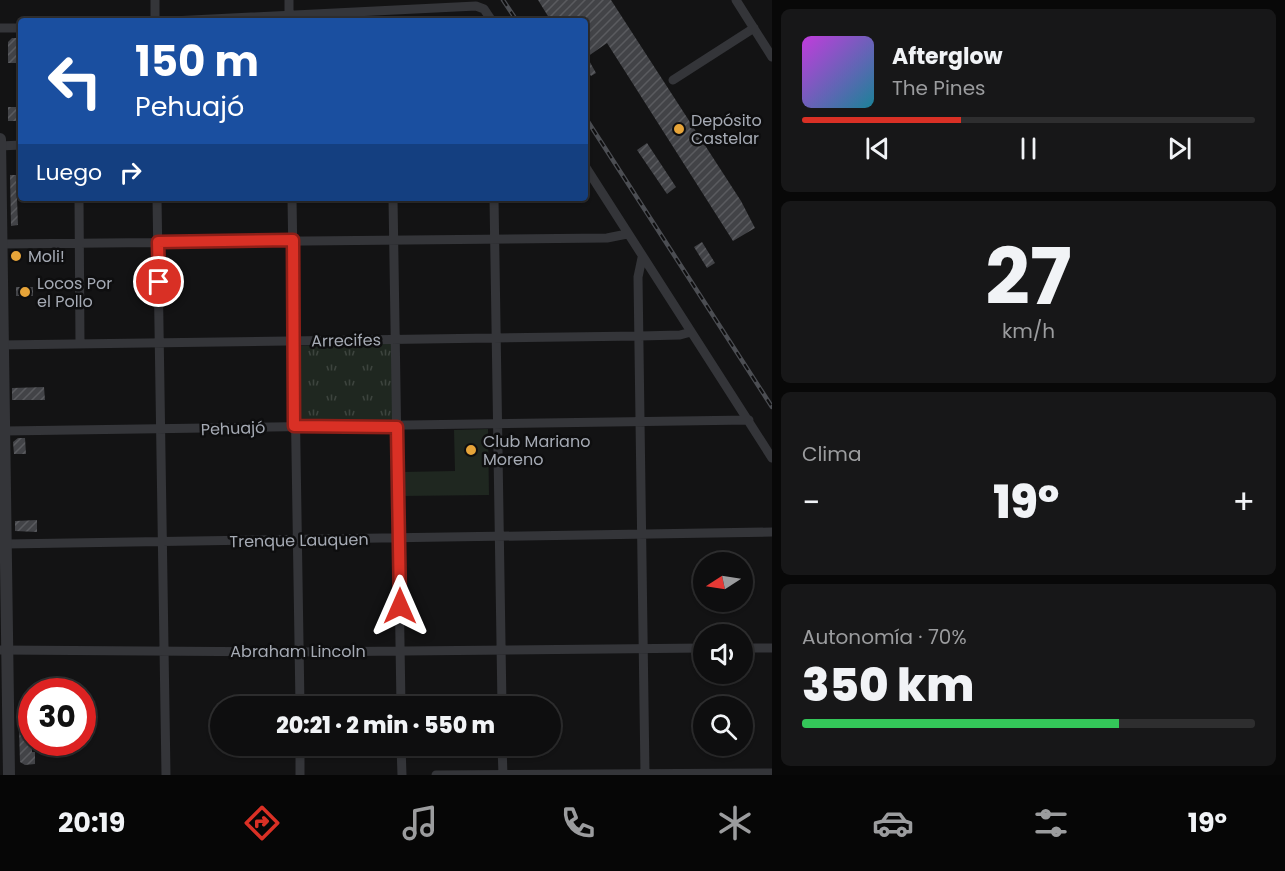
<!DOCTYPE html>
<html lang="es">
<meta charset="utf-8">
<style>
:root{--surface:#0e0e0f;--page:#171718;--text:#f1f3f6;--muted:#9b9c9e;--line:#2e2e2f;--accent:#d93025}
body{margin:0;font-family:Poppins,sans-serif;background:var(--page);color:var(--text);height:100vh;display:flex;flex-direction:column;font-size:22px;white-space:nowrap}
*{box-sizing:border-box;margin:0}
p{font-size:20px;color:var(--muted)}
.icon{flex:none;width:33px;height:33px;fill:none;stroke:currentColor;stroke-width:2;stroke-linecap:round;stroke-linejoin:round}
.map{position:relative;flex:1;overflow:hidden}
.sheet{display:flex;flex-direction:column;gap:9px;padding:9px;background:#080808;width:513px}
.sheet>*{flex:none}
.guide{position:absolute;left:18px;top:18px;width:570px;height:183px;border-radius:6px;box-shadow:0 2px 4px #0004,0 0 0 2px var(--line);background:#1a4fa0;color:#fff;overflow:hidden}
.needle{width:39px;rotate:258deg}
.controls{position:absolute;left:693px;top:552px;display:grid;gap:12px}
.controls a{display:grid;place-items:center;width:60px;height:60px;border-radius:50%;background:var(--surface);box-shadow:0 2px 4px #0004,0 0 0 2px var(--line);font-size:30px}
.speed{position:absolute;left:18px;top:678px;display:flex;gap:12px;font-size:30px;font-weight:700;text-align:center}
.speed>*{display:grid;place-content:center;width:78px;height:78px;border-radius:50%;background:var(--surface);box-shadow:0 2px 4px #0004,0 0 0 2px var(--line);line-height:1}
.speed .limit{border:9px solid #d22;background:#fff;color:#111}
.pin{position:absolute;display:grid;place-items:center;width:51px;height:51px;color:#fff;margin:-26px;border:3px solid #fff;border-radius:50%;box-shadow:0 2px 6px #0007}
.me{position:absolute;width:66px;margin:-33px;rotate:0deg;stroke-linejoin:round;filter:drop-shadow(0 0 4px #0008)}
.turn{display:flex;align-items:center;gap:21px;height:126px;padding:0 18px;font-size:27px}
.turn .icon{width:78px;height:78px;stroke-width:2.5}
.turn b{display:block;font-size:42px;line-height:51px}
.then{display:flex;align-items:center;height:57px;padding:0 18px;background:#0003;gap:12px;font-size:22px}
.big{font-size:45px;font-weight:800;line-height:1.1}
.sheet .card{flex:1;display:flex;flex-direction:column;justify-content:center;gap:9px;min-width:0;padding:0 21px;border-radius:9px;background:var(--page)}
.sheet .dial{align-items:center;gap:0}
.dial b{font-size:78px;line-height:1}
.song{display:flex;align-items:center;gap:18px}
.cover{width:72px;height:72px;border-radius:9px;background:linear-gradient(135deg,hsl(290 70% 55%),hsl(190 70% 35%))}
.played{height:6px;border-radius:3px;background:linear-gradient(90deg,var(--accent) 35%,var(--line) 35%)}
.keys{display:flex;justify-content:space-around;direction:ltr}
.heat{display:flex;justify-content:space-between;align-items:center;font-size:33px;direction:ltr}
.charge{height:9px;border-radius:4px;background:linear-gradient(90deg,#34c759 70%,var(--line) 0)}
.trip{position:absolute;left:210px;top:696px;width:351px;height:60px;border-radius:30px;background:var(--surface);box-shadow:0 2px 4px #0004,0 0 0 2px var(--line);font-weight:800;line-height:60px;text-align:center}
.tabs{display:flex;height:96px;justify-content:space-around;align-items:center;background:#060606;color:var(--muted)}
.tabs .icon{width:42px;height:42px}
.tabs .on{color:var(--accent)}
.tabs b{font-size:27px;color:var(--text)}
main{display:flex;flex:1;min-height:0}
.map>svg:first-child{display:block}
.park{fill:url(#park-tufts)}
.pitch{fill:#1f2720}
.building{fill:url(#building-hatch)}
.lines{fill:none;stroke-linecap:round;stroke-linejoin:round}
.minor{stroke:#343539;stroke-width:9}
.tertiary{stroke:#343539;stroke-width:12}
.rail-casing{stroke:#4b4d52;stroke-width:4.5}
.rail{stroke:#0e0e0f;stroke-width:2;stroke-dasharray:7;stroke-linecap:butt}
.route-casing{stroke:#8d1f18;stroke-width:15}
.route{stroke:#d93025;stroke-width:10}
.poi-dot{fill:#e6a439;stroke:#0e0e0f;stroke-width:2}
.labels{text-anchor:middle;stroke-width:5;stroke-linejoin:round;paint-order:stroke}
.poi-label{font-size:16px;fill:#a5aab4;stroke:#0e0e0f;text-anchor:start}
.street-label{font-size:16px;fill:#a5aab4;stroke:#0e0e0f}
</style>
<main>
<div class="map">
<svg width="772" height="775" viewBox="0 0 772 775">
<defs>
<pattern id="park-tufts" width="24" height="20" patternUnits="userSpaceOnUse" patternTransform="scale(1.5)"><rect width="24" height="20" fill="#1f2720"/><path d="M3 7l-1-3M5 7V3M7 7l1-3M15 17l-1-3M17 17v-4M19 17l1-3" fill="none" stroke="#3d443e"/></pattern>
<pattern id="building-hatch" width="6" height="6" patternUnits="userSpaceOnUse" patternTransform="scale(1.5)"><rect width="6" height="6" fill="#424347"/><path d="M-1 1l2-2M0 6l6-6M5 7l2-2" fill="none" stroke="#5a5b5f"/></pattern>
</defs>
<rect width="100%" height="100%" fill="#131314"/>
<path class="park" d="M393 343 394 422 299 421 298 346Z"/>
<path class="pitch" d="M488 429 489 495 402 496V472L455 471 454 430Z"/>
<path class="building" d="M538 0H611L741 201 755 228 733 241 607 43 587 57 596 73 591 76 585 67V21H551Z
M12 38H19L21 63H8V42Z
M8 107H21V121H8Z
M647 143 676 187 667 194 637 150Z
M10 175H21V198H17L18 225 11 226Z
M702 242 715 263 707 268 694 247Z
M16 287H33V296H16Z
M44 387 45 400H12V388Z
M18 438H25L26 454H14L13 442Z
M37 520V532L15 531V521Z
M32 729V752H35V764L25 765 20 762 19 730Z"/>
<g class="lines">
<path class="minor" d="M155 0V21
M289 0V19
M736 0 772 57
M172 21 476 6 484 9 492 21
M0 28H21
M673 80 754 28
M0 146 21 145
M585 166 772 458
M79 198 80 344
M157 198 166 775
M292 198 300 706
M393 198 401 706
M494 198 502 706
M2 244 607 238 627 234
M642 258 638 277 645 775
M0 345 640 336 680 335 691 332
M5 431 749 420
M6 544 772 532
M742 648H772
M0 650 299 652 704 648
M300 746V775
M401 746 402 775
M502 746 503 775
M436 775 772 773"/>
<path class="tertiary" d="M0 139 9 775"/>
<defs>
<path id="rail" d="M503 0 517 21
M585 117 772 407"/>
</defs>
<use href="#rail" class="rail-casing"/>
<use href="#rail" class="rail"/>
</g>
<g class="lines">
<defs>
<path id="route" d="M159 282 158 242 293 240 294 426 397 427 400 606"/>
</defs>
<use href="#route" class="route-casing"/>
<use href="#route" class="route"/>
</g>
<g class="poi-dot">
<circle cx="679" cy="129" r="6"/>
<circle cx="16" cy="256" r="6"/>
<circle cx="25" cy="292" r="6"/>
<circle cx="471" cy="450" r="6"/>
</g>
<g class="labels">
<g class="poi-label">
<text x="691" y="126">Depósito<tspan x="691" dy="18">Castelar</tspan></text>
<text x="28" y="262">Moli!</text>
<text x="37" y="289">Locos Por<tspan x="37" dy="18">el Pollo</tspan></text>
<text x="483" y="447">Club Mariano<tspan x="483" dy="18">Moreno</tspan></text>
</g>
<g class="street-label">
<text transform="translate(346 340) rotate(-1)" y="6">Arrecifes</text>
<text transform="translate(233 428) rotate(-2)" y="6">Pehuajó</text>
<text transform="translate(299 540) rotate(-1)" y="6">Trenque Lauquen</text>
<text x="298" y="657">Abraham Lincoln</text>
</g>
</g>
</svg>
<div class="controls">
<a><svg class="needle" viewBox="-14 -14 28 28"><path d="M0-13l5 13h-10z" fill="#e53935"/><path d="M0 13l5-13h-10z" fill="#9b9c9e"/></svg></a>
<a><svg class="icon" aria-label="sound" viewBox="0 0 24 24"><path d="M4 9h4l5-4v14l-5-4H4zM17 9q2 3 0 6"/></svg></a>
<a><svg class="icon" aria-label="search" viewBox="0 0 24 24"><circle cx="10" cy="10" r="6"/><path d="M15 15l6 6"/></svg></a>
</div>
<div class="speed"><div class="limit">30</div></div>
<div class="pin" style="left:159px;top:282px;background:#d93025"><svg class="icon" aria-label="arrive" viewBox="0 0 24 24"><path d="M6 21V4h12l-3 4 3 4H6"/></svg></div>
<svg class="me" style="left:400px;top:606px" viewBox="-20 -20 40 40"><path d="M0-17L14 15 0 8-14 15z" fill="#d93025" stroke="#fff" stroke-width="4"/></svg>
<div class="trip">20:21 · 2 min · 550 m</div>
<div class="guide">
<div class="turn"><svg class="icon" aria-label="left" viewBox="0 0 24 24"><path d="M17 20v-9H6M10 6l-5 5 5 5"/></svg><div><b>150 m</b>Pehuajó</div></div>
<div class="then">Luego<svg class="icon" aria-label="right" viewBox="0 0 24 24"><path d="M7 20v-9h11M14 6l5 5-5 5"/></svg></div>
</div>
</div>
<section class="sheet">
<div class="card">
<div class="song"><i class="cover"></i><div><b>Afterglow</b><p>The Pines</p></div></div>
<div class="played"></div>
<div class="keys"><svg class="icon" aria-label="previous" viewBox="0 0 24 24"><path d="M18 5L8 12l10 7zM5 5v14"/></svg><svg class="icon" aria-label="pause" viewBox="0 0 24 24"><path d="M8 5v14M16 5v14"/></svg><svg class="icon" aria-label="next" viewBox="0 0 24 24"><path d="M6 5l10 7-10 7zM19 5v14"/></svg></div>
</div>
<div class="card dial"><b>27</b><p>km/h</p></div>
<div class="card"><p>Clima</p>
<div class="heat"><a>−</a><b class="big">19°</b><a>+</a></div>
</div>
<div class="card"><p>Autonomía · 70%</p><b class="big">350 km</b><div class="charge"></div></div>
</section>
</main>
<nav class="tabs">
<b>20:19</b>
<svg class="icon on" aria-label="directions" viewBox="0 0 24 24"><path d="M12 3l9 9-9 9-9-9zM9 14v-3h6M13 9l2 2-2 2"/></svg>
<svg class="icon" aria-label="music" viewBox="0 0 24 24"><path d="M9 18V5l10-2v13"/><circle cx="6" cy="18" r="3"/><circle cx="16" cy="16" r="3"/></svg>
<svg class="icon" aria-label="phone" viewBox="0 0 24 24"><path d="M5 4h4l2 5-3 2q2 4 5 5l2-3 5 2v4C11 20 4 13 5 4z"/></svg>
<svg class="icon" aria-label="climate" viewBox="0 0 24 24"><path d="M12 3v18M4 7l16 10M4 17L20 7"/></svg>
<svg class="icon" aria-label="car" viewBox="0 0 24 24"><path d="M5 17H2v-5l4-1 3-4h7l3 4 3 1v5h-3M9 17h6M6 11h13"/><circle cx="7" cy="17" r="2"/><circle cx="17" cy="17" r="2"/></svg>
<svg class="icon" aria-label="filters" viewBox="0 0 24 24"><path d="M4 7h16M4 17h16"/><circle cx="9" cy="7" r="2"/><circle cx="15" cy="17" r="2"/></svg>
<b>19°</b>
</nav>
